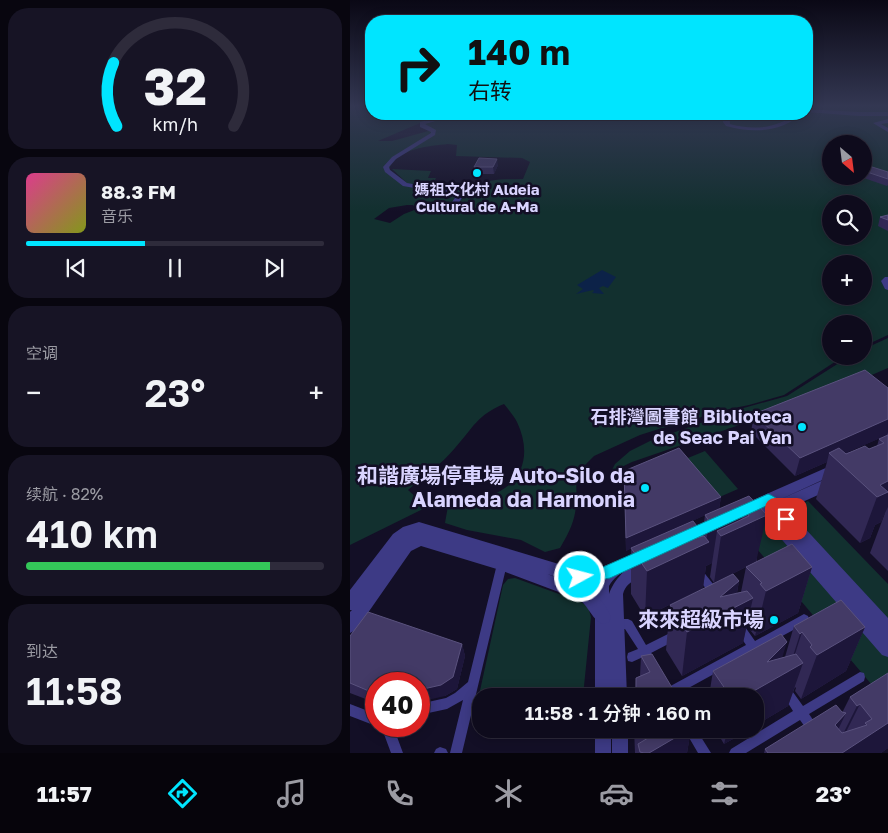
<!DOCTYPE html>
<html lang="zh">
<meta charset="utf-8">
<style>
:root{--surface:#0e0b1c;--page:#171425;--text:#f1f3f6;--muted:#9b9ba3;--line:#2e2b3b;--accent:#00e5ff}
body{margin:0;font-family:"Golos Text","Noto Sans SC",sans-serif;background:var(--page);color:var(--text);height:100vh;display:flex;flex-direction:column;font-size:19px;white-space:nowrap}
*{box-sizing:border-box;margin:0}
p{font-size:16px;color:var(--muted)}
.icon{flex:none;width:28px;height:28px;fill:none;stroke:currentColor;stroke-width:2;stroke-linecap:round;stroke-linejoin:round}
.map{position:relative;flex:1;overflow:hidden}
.sheet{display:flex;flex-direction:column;gap:8px;padding:8px;background:#08060f;width:350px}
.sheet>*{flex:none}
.banner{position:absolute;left:15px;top:15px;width:448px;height:105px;border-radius:20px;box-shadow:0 2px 12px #0003,0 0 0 1px var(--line);background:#00e5ff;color:#111;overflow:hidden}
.needle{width:32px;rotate:152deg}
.fabs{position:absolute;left:472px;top:135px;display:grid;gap:10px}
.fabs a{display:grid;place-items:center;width:50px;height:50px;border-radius:50%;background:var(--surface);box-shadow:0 2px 12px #0003,0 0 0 1px var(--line);font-size:25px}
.speed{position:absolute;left:15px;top:672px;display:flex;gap:10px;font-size:25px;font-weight:700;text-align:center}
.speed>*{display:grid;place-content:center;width:65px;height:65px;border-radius:50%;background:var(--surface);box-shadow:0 2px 12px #0003,0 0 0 1px var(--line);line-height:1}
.speed .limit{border:8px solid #d22;background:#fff;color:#111}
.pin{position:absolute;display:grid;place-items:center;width:42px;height:42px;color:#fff;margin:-21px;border-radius:10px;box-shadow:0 2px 8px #0006}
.me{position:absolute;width:55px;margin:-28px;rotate:83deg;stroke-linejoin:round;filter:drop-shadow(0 0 4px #0008)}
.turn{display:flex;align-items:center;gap:18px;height:105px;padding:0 20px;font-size:22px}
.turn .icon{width:65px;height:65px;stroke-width:2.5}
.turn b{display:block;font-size:35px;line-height:42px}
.big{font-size:38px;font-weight:600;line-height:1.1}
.sheet .widget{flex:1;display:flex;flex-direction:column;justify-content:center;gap:8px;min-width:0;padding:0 18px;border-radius:20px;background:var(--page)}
.sheet .dial{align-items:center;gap:0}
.dial svg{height:130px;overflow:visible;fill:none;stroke:var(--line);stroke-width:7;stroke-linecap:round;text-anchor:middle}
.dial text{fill:var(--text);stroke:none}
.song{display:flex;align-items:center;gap:15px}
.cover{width:60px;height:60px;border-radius:8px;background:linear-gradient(135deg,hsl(330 70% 55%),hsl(70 70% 35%))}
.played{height:5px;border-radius:2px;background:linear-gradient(90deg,var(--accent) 40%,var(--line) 40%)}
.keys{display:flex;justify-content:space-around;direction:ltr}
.heat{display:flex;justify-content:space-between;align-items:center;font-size:28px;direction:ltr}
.charge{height:8px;border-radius:4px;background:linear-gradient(90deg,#34c759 82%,var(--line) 0)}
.trip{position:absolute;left:122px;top:688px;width:292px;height:50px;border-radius:20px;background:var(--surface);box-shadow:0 2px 12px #0003,0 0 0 1px var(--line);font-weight:600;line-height:50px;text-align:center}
.dock{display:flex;height:80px;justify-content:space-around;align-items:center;background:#06040b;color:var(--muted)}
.dock .icon{width:35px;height:35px}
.dock .selected{color:var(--accent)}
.dock b{font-size:22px;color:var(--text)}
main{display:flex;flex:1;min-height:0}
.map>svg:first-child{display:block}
.green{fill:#12302f;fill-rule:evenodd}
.water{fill:#0c2248}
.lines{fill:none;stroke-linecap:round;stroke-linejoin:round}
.pedestrian{fill:#3d3a85;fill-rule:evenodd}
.minor{fill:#3d3a85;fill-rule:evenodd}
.tertiary{fill:#3d3a85;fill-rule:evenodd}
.wall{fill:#312854;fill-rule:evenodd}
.shaded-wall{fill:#1d163a}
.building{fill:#433a66;stroke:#5a527e}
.route{fill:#00e5ff;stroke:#0095a6}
.poi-dot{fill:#00e5ff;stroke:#130f26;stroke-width:2}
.labels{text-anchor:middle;stroke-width:5;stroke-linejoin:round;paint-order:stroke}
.far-poi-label{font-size:15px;font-weight:bold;fill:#d9d4ff;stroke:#130f26}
.poi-label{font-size:18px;font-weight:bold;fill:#d9d4ff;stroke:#130f26;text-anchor:end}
.near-poi-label{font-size:21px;font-weight:bold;fill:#d9d4ff;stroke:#130f26;text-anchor:end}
</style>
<main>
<section class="sheet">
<div class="widget dial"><svg viewBox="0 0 100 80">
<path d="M14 69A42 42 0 1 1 86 69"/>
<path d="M14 69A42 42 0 0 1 12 30" stroke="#00e5ff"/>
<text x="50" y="56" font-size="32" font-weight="700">32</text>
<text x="50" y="72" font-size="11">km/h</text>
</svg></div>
<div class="widget">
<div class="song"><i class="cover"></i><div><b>88.3 FM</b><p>音乐</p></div></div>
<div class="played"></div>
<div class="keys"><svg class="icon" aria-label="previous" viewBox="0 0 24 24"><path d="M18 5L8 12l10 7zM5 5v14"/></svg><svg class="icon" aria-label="pause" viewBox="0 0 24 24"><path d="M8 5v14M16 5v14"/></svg><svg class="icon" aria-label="next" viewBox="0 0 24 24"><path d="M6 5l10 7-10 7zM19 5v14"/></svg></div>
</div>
<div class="widget"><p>空调</p>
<div class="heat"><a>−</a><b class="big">23°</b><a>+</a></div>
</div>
<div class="widget"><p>续航 · 82%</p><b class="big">410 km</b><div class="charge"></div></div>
<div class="widget"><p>到达</p><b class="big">11:58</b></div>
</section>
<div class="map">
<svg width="538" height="753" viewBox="0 0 538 753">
<rect width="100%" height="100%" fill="#130f26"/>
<path class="green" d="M0 106H21V114H456V106H538V335L514 346V324H481V356H494L434 395 399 405 360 413 336 424 312 428 290 435 244 456 226 474C227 508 228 518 210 548L195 552 171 540 117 530 95 523 98 506C111 503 126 501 139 496 174 484 182 454 167 422 164 416 158 409 154 404 127 415 123 428 105 448 92 464 73 477 58 490L77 507 0 545ZM70 123 82 130 42 141H28ZM98 144 107 145 106 156 172 158 180 162 173 179C157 180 136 177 125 189L100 190 103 185H59L85 180 86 178H78L81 171 42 169 57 183 39 169C47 148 80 146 98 144ZM481 144H514V176H481ZM481 204H514V236H481ZM57 205H63L67 209 54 214 40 223 24 219 39 208ZM481 264H514V296H481Z
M538 338V368L468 398 282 462 261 472 265 464 280 451 300 441 390 409 437 396 500 356H514V349Z
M355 451 388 489 365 499 333 460Z
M458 501 538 584V624L435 511Z
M415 519 538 657V704L391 530Z
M165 578 231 602 238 607 241 617 233 696H131V709H126L153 585 158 579Z"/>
<path class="water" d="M252 270 266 277 258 288 253 286 249 288 254 294 242 293 244 291 243 290 226 294 233 289 227 285Z"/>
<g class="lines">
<path class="pedestrian" d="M152 560 155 561 157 564 112 753H100L113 700 97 709 69 715V704L96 698 105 693 118 682 147 564 149 561Z
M349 569 352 570 367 589 369 592 367 595 364 596 361 595 346 576 344 573 346 570Z
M454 614 458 616 459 619 458 622 410 648 414 655 413 659 409 660 405 659 402 653 324 696H315L314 693 315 689 396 645 384 627 385 624 389 622 393 624 405 641Z
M267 619H278L282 621 296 645 324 631 328 633 329 636 328 639 301 653 307 663 306 667 302 668 298 667 293 657 282 662 278 661 277 657 278 653 288 649 275 629H267L263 627 262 624 263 621Z
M510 672 514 673 515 677 514 681 459 714 470 730 468 734 464 736 460 734 450 720 396 753H379L381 749 443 711 431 692 432 688 436 687 440 688 453 706Z
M0 704 26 714V726L0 716Z
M31 726H43L53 753H41Z
M334 729H346L361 753H348Z
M90 747 96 749 98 753H84L86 749Z"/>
<path class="minor" d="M456 109 509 112H538V116H509L456 112Z
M99 114H110L75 124 86 130 85 135 46 159 39 167 40 170 57 183 103 191 112 198 108 204 66 210V208L102 202 105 198 99 194 53 186 35 172 33 167 42 157 81 133V132L70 127V122Z
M302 114 328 116 339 114 340 117 328 120Z
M374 114H379L380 124C397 129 416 129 432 122 439 119 443 114 451 114 431 133 401 133 376 126L373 122Z
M538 119V123L531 124 538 128V132L523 123Z
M535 277H538V290L535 289 531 281Z
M364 519 369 520 370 524 369 528 339 542 334 543 329 542 328 538 329 534Z
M294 550 299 552 301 556 299 560C284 566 268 571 259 586V594C264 579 281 559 298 565L300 569C294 580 278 577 273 594L277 696H261L260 658 261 696H245V586C256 564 272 558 294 550Z
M245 729H261V753H245Z
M262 729H278V753H262Z"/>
<path class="tertiary" d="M487 463 492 465 494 468 492 471 429 500 478 478 483 477 488 478 490 482 488 486 437 509 538 618V657L532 655 401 504 403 500Z
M69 522 222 568 242 570 263 563 268 565 271 570 268 575 242 584 222 582 197 574C226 585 247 585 261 617L259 622 253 624C243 621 239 607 230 600L150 570 71 546 61 551 6 630 0 633V612L2 610H0V590L43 534 53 527Z"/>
</g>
<path class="wall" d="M148 165 144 174H125L124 167Z
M514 166 538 172V185L537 186 508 176H514Z
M538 215V231L528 226 530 217Z
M538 388V571L520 553 535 513 534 514 531 522 525 525 520 538 510 543 466 499 477 462 445 476 401 432 404 414ZM537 435V436L529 439 527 446 519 449 495 453Z
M274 471 371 497 369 509 399 496 407 562 462 567 448 613 405 636 400 630V627L397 623 393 643 332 676 316 650 320 605 389 581 387 593 391 592 396 567 364 583 360 577 362 563 356 566 353 588 295 617 281 594V548L276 551ZM355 515 352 536 346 538 347 526 320 531Z
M444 626 515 627 496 671 451 699 445 691 446 688 445 687 438 706 406 725V696H359L363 671 435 657Z
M0 636 112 644 115 656 107 689 95 696 26 684V703L0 693Z
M291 656 327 696H285L286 678 290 676Z
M538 673V748L531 753H414L415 749 492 713 500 697Z
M284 729H341L337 753H285Z
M365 729H401L374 744Z"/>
<path class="shaded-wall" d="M147 159 148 165 144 174 143 167Z
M538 419V432L537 435 485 458 479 453 477 462 445 476 450 458Z
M538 481V507L535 513 534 514 531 522 525 525 520 538 510 543 527 497 530 485Z
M371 497 369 509 276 551V538Z
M394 506 390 528 417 515 406 562 364 583 371 536 367 531 362 563 356 566 353 588 295 617 297 571 312 541 347 526 344 549 356 543 359 521Z
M462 567 448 613 405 636 416 591Z
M389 581 384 608 403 598 393 643 332 676 337 632 370 597Z
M515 627 496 671 451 699 467 655Z
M452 632 440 670 453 663 438 706 406 725V696H395L417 662 437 642 426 678 438 672 450 634Z
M112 644 115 656 107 689 95 696 69 702V690Z
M510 704 489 746 486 748 507 706Z
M496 713 477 753 485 725Z
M538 723V748L531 753H492Z
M340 729H341L337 753H299Z
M378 729H401L374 744Z"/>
<path class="building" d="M129 158 147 159 143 167H124Z
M514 166H519L538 172V179L514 171Z
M538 215V220L530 217Z
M515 370 538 388V419L450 458 404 414Z
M538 435V481L530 485 538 492 527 497 479 453 489 448 496 454 515 446 519 449 534 443 529 439Z
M329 448 371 497 276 538 274 471Z
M399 496 417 515 371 536 367 531 399 516 394 506 359 521 355 515Z
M343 521 347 526 312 541 313 545 354 536 359 542 297 571 281 548Z
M442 544 462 567 416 591 410 584 412 583 396 567Z
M383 574 389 581 370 597 397 591 403 598 337 632 320 605Z
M491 600 515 627 467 655 460 647 462 645 452 632 450 634 444 626Z
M18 612 112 644 103 677 91 685 69 690V684H26V694L0 683V636Z
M431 634 437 642 417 662 446 654 453 663 395 696H380L363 671Z
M302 654 327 696H286V678L300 672 291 656Z
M538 673V723L492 753H418L415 749 486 705 492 712 496 713 485 725 492 733 517 725 515 723 522 719 510 704 507 706 500 697Z
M287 729H340L299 753H294L290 752 288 744 298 738 287 731Z"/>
<linearGradient id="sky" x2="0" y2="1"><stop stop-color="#0a0815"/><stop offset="0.5" stop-color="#333752"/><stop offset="1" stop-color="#333752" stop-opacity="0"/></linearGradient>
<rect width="538" height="212" fill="url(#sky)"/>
<path class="route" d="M418 494C428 497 439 510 444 519L442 523C430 527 423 514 416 506L260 578 230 583 225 582 223 577 225 572 253 567Z"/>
<g class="poi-dot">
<circle cx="127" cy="173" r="5"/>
<circle cx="452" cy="427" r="5"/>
<circle cx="295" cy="488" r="5"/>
<circle cx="424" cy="620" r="5"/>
</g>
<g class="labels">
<g class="far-poi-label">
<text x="127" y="195">媽祖文化村 Aldeia<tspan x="127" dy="17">Cultural de A-Ma</tspan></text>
</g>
<g class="poi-label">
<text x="442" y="423">石排灣圖書館 Biblioteca<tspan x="442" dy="21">de Seac Pai Van</tspan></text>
</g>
<g class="near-poi-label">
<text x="285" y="483">和諧廣場停車場 Auto-Silo da<tspan x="285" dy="24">Alameda da Harmonia</tspan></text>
<text x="414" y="627">來來超級市場</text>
</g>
</g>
</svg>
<div class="fabs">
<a><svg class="needle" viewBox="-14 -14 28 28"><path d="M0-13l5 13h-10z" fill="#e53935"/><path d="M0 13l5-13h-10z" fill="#9b9ba3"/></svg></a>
<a><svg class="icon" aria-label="search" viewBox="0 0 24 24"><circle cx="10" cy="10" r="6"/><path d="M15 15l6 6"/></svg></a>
<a>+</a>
<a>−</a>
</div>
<div class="speed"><div class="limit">40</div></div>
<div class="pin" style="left:436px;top:519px;background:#d93025"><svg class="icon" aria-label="arrive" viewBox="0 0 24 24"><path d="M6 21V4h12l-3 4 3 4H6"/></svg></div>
<svg class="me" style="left:230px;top:577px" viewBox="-20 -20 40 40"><circle r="17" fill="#00e5ff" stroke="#fff" stroke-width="3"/><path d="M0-11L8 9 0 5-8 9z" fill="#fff"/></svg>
<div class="trip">11:58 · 1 分钟 · 160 m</div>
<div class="banner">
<div class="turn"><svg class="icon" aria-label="right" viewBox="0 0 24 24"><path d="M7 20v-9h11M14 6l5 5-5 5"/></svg><div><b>140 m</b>右转</div></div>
</div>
</div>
</main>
<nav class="dock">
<b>11:57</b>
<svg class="icon selected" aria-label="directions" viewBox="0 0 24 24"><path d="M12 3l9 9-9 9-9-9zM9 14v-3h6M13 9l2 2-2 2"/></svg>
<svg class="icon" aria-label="music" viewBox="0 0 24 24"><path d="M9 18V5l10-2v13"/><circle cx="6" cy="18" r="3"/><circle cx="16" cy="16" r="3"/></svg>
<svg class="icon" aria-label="phone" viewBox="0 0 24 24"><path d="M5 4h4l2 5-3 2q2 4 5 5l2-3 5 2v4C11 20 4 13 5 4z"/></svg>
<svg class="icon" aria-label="climate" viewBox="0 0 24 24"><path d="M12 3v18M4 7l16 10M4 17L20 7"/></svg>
<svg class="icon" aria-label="car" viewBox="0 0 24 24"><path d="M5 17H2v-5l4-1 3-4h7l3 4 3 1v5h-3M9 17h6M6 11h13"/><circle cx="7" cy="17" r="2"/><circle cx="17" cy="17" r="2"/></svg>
<svg class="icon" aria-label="filters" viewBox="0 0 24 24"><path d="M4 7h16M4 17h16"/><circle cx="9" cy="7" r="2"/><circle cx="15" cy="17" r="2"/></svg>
<b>23°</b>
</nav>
